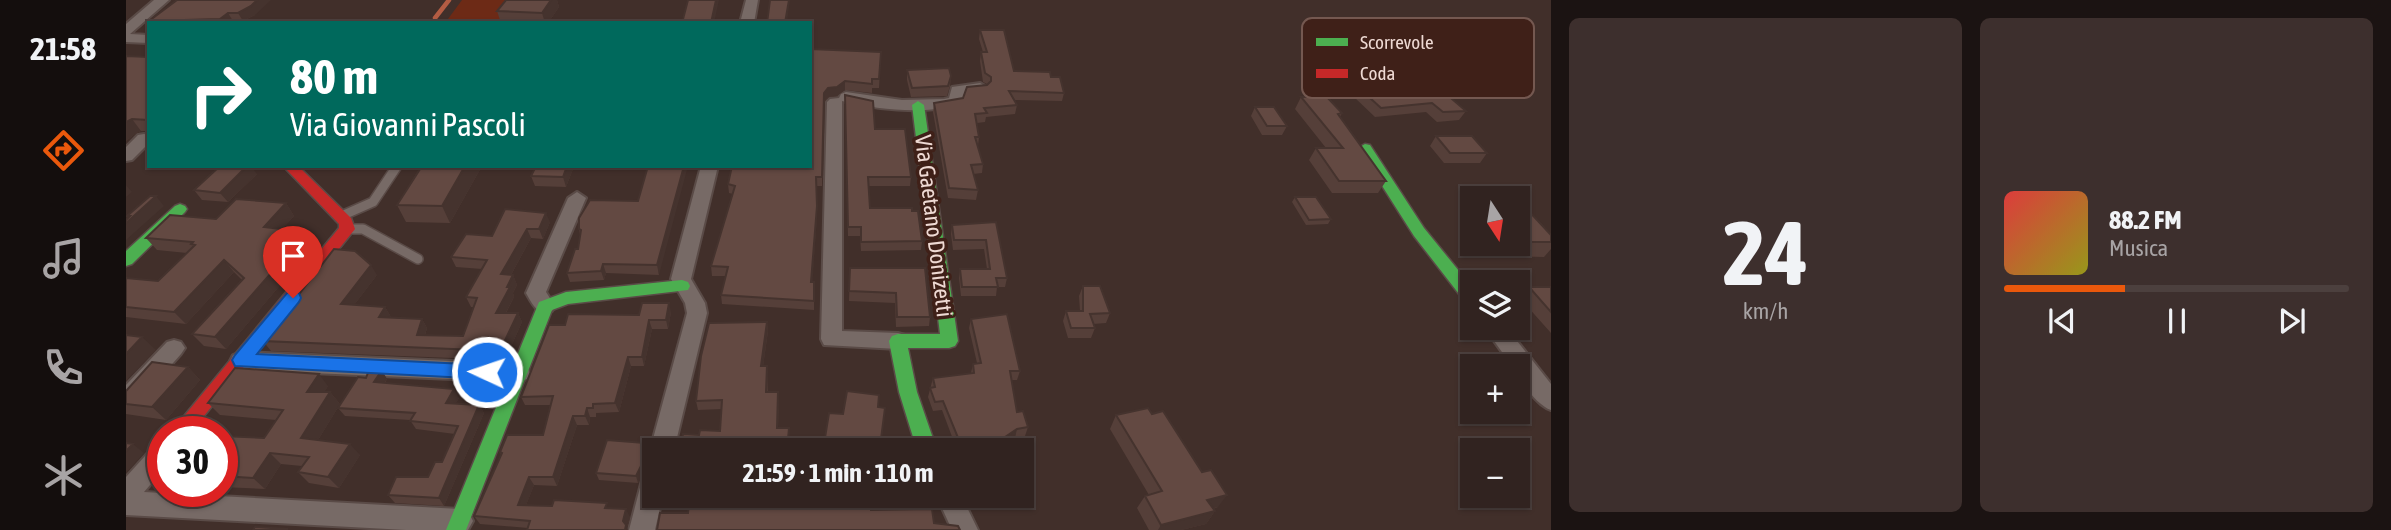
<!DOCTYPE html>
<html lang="it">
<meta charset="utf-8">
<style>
:root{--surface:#312320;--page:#3d2f2d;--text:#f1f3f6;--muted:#a8a4a5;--line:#4c403e;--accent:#ea580c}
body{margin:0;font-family:"Asap Condensed",sans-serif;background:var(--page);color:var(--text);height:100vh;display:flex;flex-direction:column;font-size:26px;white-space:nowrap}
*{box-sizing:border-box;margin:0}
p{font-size:23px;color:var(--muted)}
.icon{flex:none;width:38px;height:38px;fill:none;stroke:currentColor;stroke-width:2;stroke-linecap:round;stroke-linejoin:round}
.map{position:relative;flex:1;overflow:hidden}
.drawer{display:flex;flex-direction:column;gap:18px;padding:18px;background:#1b1312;width:840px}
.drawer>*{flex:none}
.guide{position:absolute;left:21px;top:21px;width:665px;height:147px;border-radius:0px;box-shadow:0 2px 5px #0004,0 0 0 2px var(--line);background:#00695c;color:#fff;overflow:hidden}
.needle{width:46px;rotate:168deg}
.buttons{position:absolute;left:1334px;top:186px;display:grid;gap:14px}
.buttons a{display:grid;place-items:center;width:70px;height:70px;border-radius:0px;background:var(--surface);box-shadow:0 2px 5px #0004,0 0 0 2px var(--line);font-size:35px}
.speed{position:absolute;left:21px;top:416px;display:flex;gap:14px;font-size:35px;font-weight:700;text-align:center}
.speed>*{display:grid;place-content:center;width:91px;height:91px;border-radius:50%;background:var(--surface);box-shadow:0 2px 5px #0004,0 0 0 2px var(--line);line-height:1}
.speed .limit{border:10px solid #d22;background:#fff;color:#111}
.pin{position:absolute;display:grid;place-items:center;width:60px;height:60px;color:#fff;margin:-72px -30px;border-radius:50% 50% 50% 0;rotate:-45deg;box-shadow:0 0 7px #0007}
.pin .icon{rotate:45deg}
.me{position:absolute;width:77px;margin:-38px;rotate:273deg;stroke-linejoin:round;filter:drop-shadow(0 0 5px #0008)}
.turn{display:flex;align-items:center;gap:24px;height:147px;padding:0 28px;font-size:32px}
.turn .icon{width:91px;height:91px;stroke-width:2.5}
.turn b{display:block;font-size:49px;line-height:60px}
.drawer .tile{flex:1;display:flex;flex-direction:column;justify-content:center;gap:10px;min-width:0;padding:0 24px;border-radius:10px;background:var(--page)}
.drawer .dial{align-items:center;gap:0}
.dial b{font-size:91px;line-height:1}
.song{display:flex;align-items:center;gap:21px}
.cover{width:84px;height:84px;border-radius:10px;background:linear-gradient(135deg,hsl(0 70% 55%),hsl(60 70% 35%))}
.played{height:7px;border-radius:4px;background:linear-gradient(90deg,var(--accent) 35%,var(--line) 35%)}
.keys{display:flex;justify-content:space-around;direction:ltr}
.drawer .tiles{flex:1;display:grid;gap:18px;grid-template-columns:repeat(2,1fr)}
.trip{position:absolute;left:516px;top:438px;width:392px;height:70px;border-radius:0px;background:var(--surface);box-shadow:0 2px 5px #0004,0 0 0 2px var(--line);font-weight:700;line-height:70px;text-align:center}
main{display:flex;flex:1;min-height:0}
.menu{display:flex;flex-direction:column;width:126px;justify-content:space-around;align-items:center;background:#140e0d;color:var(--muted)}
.menu .icon{width:49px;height:49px}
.menu .current{color:var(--accent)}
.menu b{font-size:32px;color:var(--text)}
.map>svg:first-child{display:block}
.green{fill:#6d2a16}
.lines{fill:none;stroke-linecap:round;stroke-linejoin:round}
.stream{stroke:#b35c43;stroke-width:4.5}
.lane-casing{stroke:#5a4b47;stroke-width:12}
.street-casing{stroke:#5a4b47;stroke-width:4}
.fast-casing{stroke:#5a4b47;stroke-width:3}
.jam-casing{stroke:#5a4b47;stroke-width:3}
.lane{stroke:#776a66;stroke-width:9}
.street{fill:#776a66;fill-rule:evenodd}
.fast{fill:#4caf50;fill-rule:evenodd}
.jam{fill:#c62828;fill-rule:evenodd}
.wall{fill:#553f39}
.shaded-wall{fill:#45332e}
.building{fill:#634942;stroke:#45332e;stroke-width:2}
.route{fill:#1a73e8;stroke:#114b97;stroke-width:2}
.labels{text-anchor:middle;stroke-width:7;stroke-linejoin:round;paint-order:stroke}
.street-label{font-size:23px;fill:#eed9d3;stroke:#3f2018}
.key{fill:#3f2018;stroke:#745850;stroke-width:2}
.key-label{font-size:19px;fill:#eed9d3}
</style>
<main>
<nav class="menu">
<b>21:58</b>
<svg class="icon current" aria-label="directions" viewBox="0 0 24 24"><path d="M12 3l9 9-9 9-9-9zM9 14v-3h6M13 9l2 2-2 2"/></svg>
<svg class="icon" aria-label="music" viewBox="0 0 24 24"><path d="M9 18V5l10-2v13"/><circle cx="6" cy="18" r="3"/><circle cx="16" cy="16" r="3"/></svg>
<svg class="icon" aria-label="phone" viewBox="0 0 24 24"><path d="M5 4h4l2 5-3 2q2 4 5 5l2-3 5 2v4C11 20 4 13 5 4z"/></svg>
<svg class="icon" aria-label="climate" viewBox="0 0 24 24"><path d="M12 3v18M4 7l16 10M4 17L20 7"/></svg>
</nav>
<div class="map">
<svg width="1425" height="530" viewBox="0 0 1425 530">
<rect width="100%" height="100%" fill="#412f2a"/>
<path class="green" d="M336 0H390L374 23H319Z"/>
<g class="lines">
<path class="stream" d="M309 18 323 0"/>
<defs>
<path id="lane" d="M213 217 247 202 271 166
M223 229H237L292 259"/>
<path id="street" d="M28 0H43L4 34 23 35V43L0 42V24Z
M620 0H632L628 23H614Z
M854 83 862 88 859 91 838 94 835 104C797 115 755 110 716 101V331L772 333 779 335 783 341 779 347 772 349 698 345 695 339 701 102 704 99 713 98 715 94 720 92 776 100 818 99 823 98 826 87Z
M18 134 23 135V143L6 160 0 161V147L12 135Z
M575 166H592L565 279 579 303 581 313 548 450H528V458L524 450 561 313 559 303 545 279Z
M451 192 460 198 420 292 429 306 426 311C411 316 407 305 400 293L442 198Z
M1358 327H1380L1425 384V410C1412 406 1391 380 1391 366H1386Z
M48 340 55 342 59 348 55 354 8 407 0 409V385L41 342Z
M115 352 393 364 401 367 404 373 401 379 393 382 115 370 107 367 104 361 107 355Z
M37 442V470L18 492 334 509 343 513 347 521 342 530H280L0 515V477L29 445Z
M528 469V495H537L529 530H503L516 480 519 472Z
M810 495H835L852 530H826Z"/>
<path id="fast" d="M792 101 798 105 832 341 829 346 823 348H782L791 392 811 450H791L773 392 763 341 766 336 772 334H814L786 105Z
M1239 144 1244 145 1298 228 1346 287V305L1340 303 1288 236 1232 148Z
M54 204 59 206 61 209 59 212 6 264 0 266V251L49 206Z
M556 280 562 282 564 286 562 290 442 304 426 310 340 530H320L413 302 440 292Z"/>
<path id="jam" d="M157 166H172L225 218 229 229 65 432H45L213 228V224Z"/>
</defs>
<use href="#lane" class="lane-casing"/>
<use href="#street" class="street-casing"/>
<use href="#fast" class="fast-casing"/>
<use href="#jam" class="jam-casing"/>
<use href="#lane" class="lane"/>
<use href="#street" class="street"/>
<use href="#fast" class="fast"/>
<use href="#jam" class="jam"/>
</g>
<path class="wall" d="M51 0 129 15 117 21H107L105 23H25L23 21Z
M380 0H431L433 7 422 23H375L371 11Z
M854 30 888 71 925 77 938 93 936 101 888 100 891 105 889 114 860 117 859 122 851 123 853 137 852 146 857 164 856 173 847 174 852 190 850 200 822 198 807 112 808 103 837 98 861 84 857 82 854 61 855 52H857L853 39Z
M684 49 755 52 753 88H746V93L719 90 711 96 702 97 698 102 696 186H691V216L686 282H688V310L596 304 595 295 600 276H586L585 266 607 194 603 193 602 184Z
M23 57V131H15L10 133 0 141Z
M781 70 825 76 824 86 821 96 785 97 781 80Z
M1233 88 1310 94 1340 111 1333 120 1311 122 1300 112 1249 117 1228 97Z
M719 95 749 129 785 177 784 186H743L744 208 796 241 795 250 735 251 734 236H722Z
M1175 97 1216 113 1214 117 1260 181 1252 193H1206L1183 160 1190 148H1200L1169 109Z
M1129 107 1161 126 1156 135H1136L1125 116Z
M1310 136 1361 153 1354 163H1318L1304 146Z
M295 166H356L324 223 280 222 271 205Z
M410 166H447V169L440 187 409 186 405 176Z
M522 166 533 275 480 273 478 280 444 282 441 273 452 249 454 235 453 229 512 201Z
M131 174 102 202 76 200 68 190Z
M1169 197 1205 219 1202 224 1180 225 1166 202Z
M160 203 168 216 156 229 181 232 189 244 100 349 78 346 66 334 116 280 108 272 60 324 0 317V278L32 281 61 253 31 250 20 238 90 219Z
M1391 208 1425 235V249L1418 257 1365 256 1355 243H1391Z
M1346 211V232L1337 222Z
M424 222 417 239 405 238 385 275H387L391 285 387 293 388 297 380 313H392L396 322 379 360 145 351 137 341 251 275 228 305 259 307 265 317 296 319 301 328 299 335 337 336 348 307H345L340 297 356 269 330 267 325 257 366 236Z
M870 222 881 278 879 287H871L870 296H835L833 278 834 269H861L858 249 827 250 825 234 826 225Z
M724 268H799L804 317 803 326 770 327 769 303 723 301Z
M957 286 984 313 980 323 967 324 969 328 965 338H942L937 321 940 311H954L953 296Z
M1403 287H1425V333L1393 297Z
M545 312 542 329H526L518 366H505L493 412 470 413V417H464L463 425H451L431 486 408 485 400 505 483 508 504 517 501 527 402 528 354 524 348 516 375 455 374 452 417 435 425 405H399L395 397 439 325Z
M845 319 894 371 891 380H885L891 412 902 427 899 436 889 438 871 450H831L816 410 807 411 802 397 807 378 845 373 847 364 851 363 843 328Z
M641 322 642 331 637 366H641L642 375V392L653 400 652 428 664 437 573 435 594 431 596 409 572 410 570 401Z
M62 367 74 380 40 420 0 414V391Z
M240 378 261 379 259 383 333 398 329 404 353 405 358 413 318 506 269 503 262 495 302 477 316 462 329 434 290 429 284 420 219 416 212 408Z
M202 386 198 392H204L214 404 192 440 234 455 213 488 183 483 172 472 176 466 155 464 139 489 96 487V436L138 438 150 420 94 415 82 403Z
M752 408 754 450H697Z
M990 415 1092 507 1087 509 1089 511 1080 524 1055 530H1023L1011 508 1019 496 1023 495 984 429Z
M523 450 525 458 512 483 473 480 470 473Z
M37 461V481L27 474Z"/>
<path class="shaded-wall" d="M131 0H145L129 15 117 21 112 13Z
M425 0H431L433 7 422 23H419L416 13Z
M590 0H593L588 23H585Z
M663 0H664L661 23H659Z
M102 13 107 21 105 23H96L94 19Z
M719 81V90L711 96 702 97 698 102 696 186 698 93 702 88Z
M6 119 15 131 10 133 0 141V122Z
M121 166H125L131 174 102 202 94 193Z
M339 166H356L324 223 316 206Z
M441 166H447V169L440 187 437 177Z
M558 166H562L533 275 531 265Z
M0 185 6 192 0 197Z
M30 196 38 206 0 240V223Z
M160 203 168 216 147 239 138 227Z
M691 206V216L686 291 685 282Z
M420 213 424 222 417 239 413 229Z
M401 229 405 238 380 284 375 274Z
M181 232 189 244 100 349 89 337Z
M98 260 108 272 60 324 48 312Z
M477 264 480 273 478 280 475 271Z
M245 265 251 275 222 313 215 304Z
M387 275 391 285 387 293 388 297 375 322 370 313 381 287Z
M543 303 545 312 542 329 540 320Z
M259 307 265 317H253Z
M392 313 396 322 379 360 374 351Z
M296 319 301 328 296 344 291 335Z
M523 320 526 329 518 366 516 357Z
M641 322 642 331 636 375 635 366Z
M16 337 30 350 0 381V354Z
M502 357 505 366 493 412 489 403Z
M641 366 642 375 641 400 640 392Z
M62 367 74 380 40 420 26 407Z
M256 370 261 379 254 390 248 382Z
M193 374 202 386 191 404 181 392Z
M328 389 333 398 325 412 320 403Z
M204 392 214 404 186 450 175 438Z
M652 392 653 400 652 436 651 428Z
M353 405 358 413 318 506 313 498Z
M461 408 464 417 463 425 459 416Z
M447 416 451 425 431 486 427 477Z
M663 428 664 437 662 450H661Z
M891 429 889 438 871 450H860Z
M7 444 18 453 0 473V451Z
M224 444 234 455 213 488 202 477Z
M523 450 525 458 512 483 510 476Z
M144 453 155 464 139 489 127 478Z
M403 477 408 485 397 513 392 505Z
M1101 495 1092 507 1073 512 1081 500Z
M500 509 504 517 501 527 502 530H499L497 521Z
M1089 511 1080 524 1055 530H1032L1035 525Z"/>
<path class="building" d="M51 0H131L125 6 112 13H102L94 19 23 21Z
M380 0H425L416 13 371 11Z
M562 0H590L585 23H556Z
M644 0H663L659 23H641Z
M854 30H878L888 71 924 72 925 77H934L938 93 883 91 891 105 858 108 861 113 849 114 853 137H849L857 164 845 165 852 190 823 188 808 103 837 98 841 87 861 85 865 81V77L859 73 855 52H861Z
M684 49 755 52 753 79H746V84L719 81 711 87 702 88 698 93 696 177H690L691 206 685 282H688V301L595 295 602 267 585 266 609 186 602 184 606 166H684Z
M0 56 23 57V119L22 120 6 119 0 122Z
M823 68 825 76 822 86 786 88 781 70Z
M1296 82 1310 94 1319 93 1340 111 1317 112 1306 103 1255 108 1233 88Z
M719 95 747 101 749 129H779L785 177H742L744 208H786V211H792L796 241 735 242V227H722Z
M1200 96 1216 113 1212 114 1260 181H1213L1190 148H1217L1175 97Z
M1129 107H1148L1161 126H1141Z
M1310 136H1346L1361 153H1324Z
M94 166H121L94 193 68 190Z
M296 166H339L316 206 271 205Z
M410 166H441L437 177 405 176Z
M522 166H558L531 265 477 264 475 271 441 273 449 249H452L455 230 453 229V218L464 200 512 201Z
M24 196H30L0 223V220L4 216H1Z
M1169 197H1190L1205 219 1183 220Z
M110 199 160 203 138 227 181 232 89 337 66 334 118 278 98 260 48 312 0 307V278L32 281 69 245 65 244 67 242 20 238 44 215 90 219Z
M1391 208H1400L1425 235V242H1391Z
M379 209 420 213 413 229H401L375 274 387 275 381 287H384L370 313H392L374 351 137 341 208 249 229 251 245 265 215 304 259 307 253 317 296 319 291 335 337 336 351 298 340 297 361 260 325 257 340 234 366 236Z
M870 222 881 278H870L872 287H836L834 269H864L860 240H828L826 225Z
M724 268H799L804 317H771L770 293 723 291Z
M957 286H974L984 313 964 314 969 328H945L940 311H957Z
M1403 287H1425V312Z
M516 303H543L540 320H523L516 357H502L489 403 467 404V408H461L459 416H447L427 477H403L392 505 426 506 428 500 481 503 479 508 500 509 497 521 500 525 499 530H401L404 521 348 516 376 453 374 452 381 435H417L427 396 395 397 423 325H439L442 314 513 315Z
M881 314 894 371H884L891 412 897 411 902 427 891 429 860 450H837L817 401 809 402 804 388 809 387 807 378 848 373 847 364 855 363 845 319Z
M641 322 635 366H641L640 392H652L651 428H663L661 450H554L557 434 573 435 574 430 594 431 596 400 570 401 575 356 583 323Z
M0 335 16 337 0 354Z
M26 362 62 367 26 407 0 404V391Z
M109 368 193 374 181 392H204L175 438 224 444 202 477 172 472 183 457 144 453 127 478 96 476V436L138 438 157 410 82 403Z
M243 370H256L248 382 328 389 320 403 353 405 313 498 262 495 270 477H302L309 462H316L332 426 284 421 289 413 212 408 232 377 240 378Z
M721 391 753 395 752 407 759 408 754 447 727 444 726 450H697L703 413 717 414Z
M1022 408 1026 414 1037 411 1076 472 1085 470 1101 495 1081 500 1089 511 1035 525 1019 496 1036 491 990 415Z
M481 440 519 443 523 450 510 476 470 473Z
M0 443 7 444 0 451Z
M37 461V474H27Z
M564 495 745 498V510L806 509 808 523 832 526 834 530H531L534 513H562Z
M129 527 161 529V530H127Z"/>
<path class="route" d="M167 291 173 293 175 298 173 302 131 354 361 365 367 367 370 372 367 377 361 379 109 366 106 360 109 355 161 293Z"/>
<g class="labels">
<g class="street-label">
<text transform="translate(808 226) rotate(83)" y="8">Via Gaetano Donizetti</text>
</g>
</g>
<rect x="1176" y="18" width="232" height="80" rx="10" class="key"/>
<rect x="1190" y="38" width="32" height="8" fill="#4caf50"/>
<rect x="1190" y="69" width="32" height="9" fill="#c62828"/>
<g class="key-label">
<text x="1234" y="49">Scorrevole</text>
<text x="1234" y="80">Coda</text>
</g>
</svg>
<div class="buttons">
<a><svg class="needle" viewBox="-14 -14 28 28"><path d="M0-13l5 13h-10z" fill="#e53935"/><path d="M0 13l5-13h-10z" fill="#a8a4a5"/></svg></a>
<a><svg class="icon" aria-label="layers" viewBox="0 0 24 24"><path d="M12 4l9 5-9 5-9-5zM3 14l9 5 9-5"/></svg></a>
<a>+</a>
<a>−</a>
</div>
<div class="speed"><div class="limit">30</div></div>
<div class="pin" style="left:167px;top:298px;background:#d93025"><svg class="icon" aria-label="arrive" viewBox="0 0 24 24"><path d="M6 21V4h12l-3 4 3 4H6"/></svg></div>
<svg class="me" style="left:361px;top:372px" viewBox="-20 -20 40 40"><circle r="17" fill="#1a73e8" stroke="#fff" stroke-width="3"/><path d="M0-11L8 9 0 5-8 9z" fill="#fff"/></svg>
<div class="trip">21:59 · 1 min · 110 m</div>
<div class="guide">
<div class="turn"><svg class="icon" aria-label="right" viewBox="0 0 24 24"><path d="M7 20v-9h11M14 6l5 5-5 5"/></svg><div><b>80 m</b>Via Giovanni Pascoli</div></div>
</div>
</div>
<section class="drawer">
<div class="tiles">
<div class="tile dial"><b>24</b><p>km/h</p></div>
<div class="tile">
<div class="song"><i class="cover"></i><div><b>88.2 FM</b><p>Musica</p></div></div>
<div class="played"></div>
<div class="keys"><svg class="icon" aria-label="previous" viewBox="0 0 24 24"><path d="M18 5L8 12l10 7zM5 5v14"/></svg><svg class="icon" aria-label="pause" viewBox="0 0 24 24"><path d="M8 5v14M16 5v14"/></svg><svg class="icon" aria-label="next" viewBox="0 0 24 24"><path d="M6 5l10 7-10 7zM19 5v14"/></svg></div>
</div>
</div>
</section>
</main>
